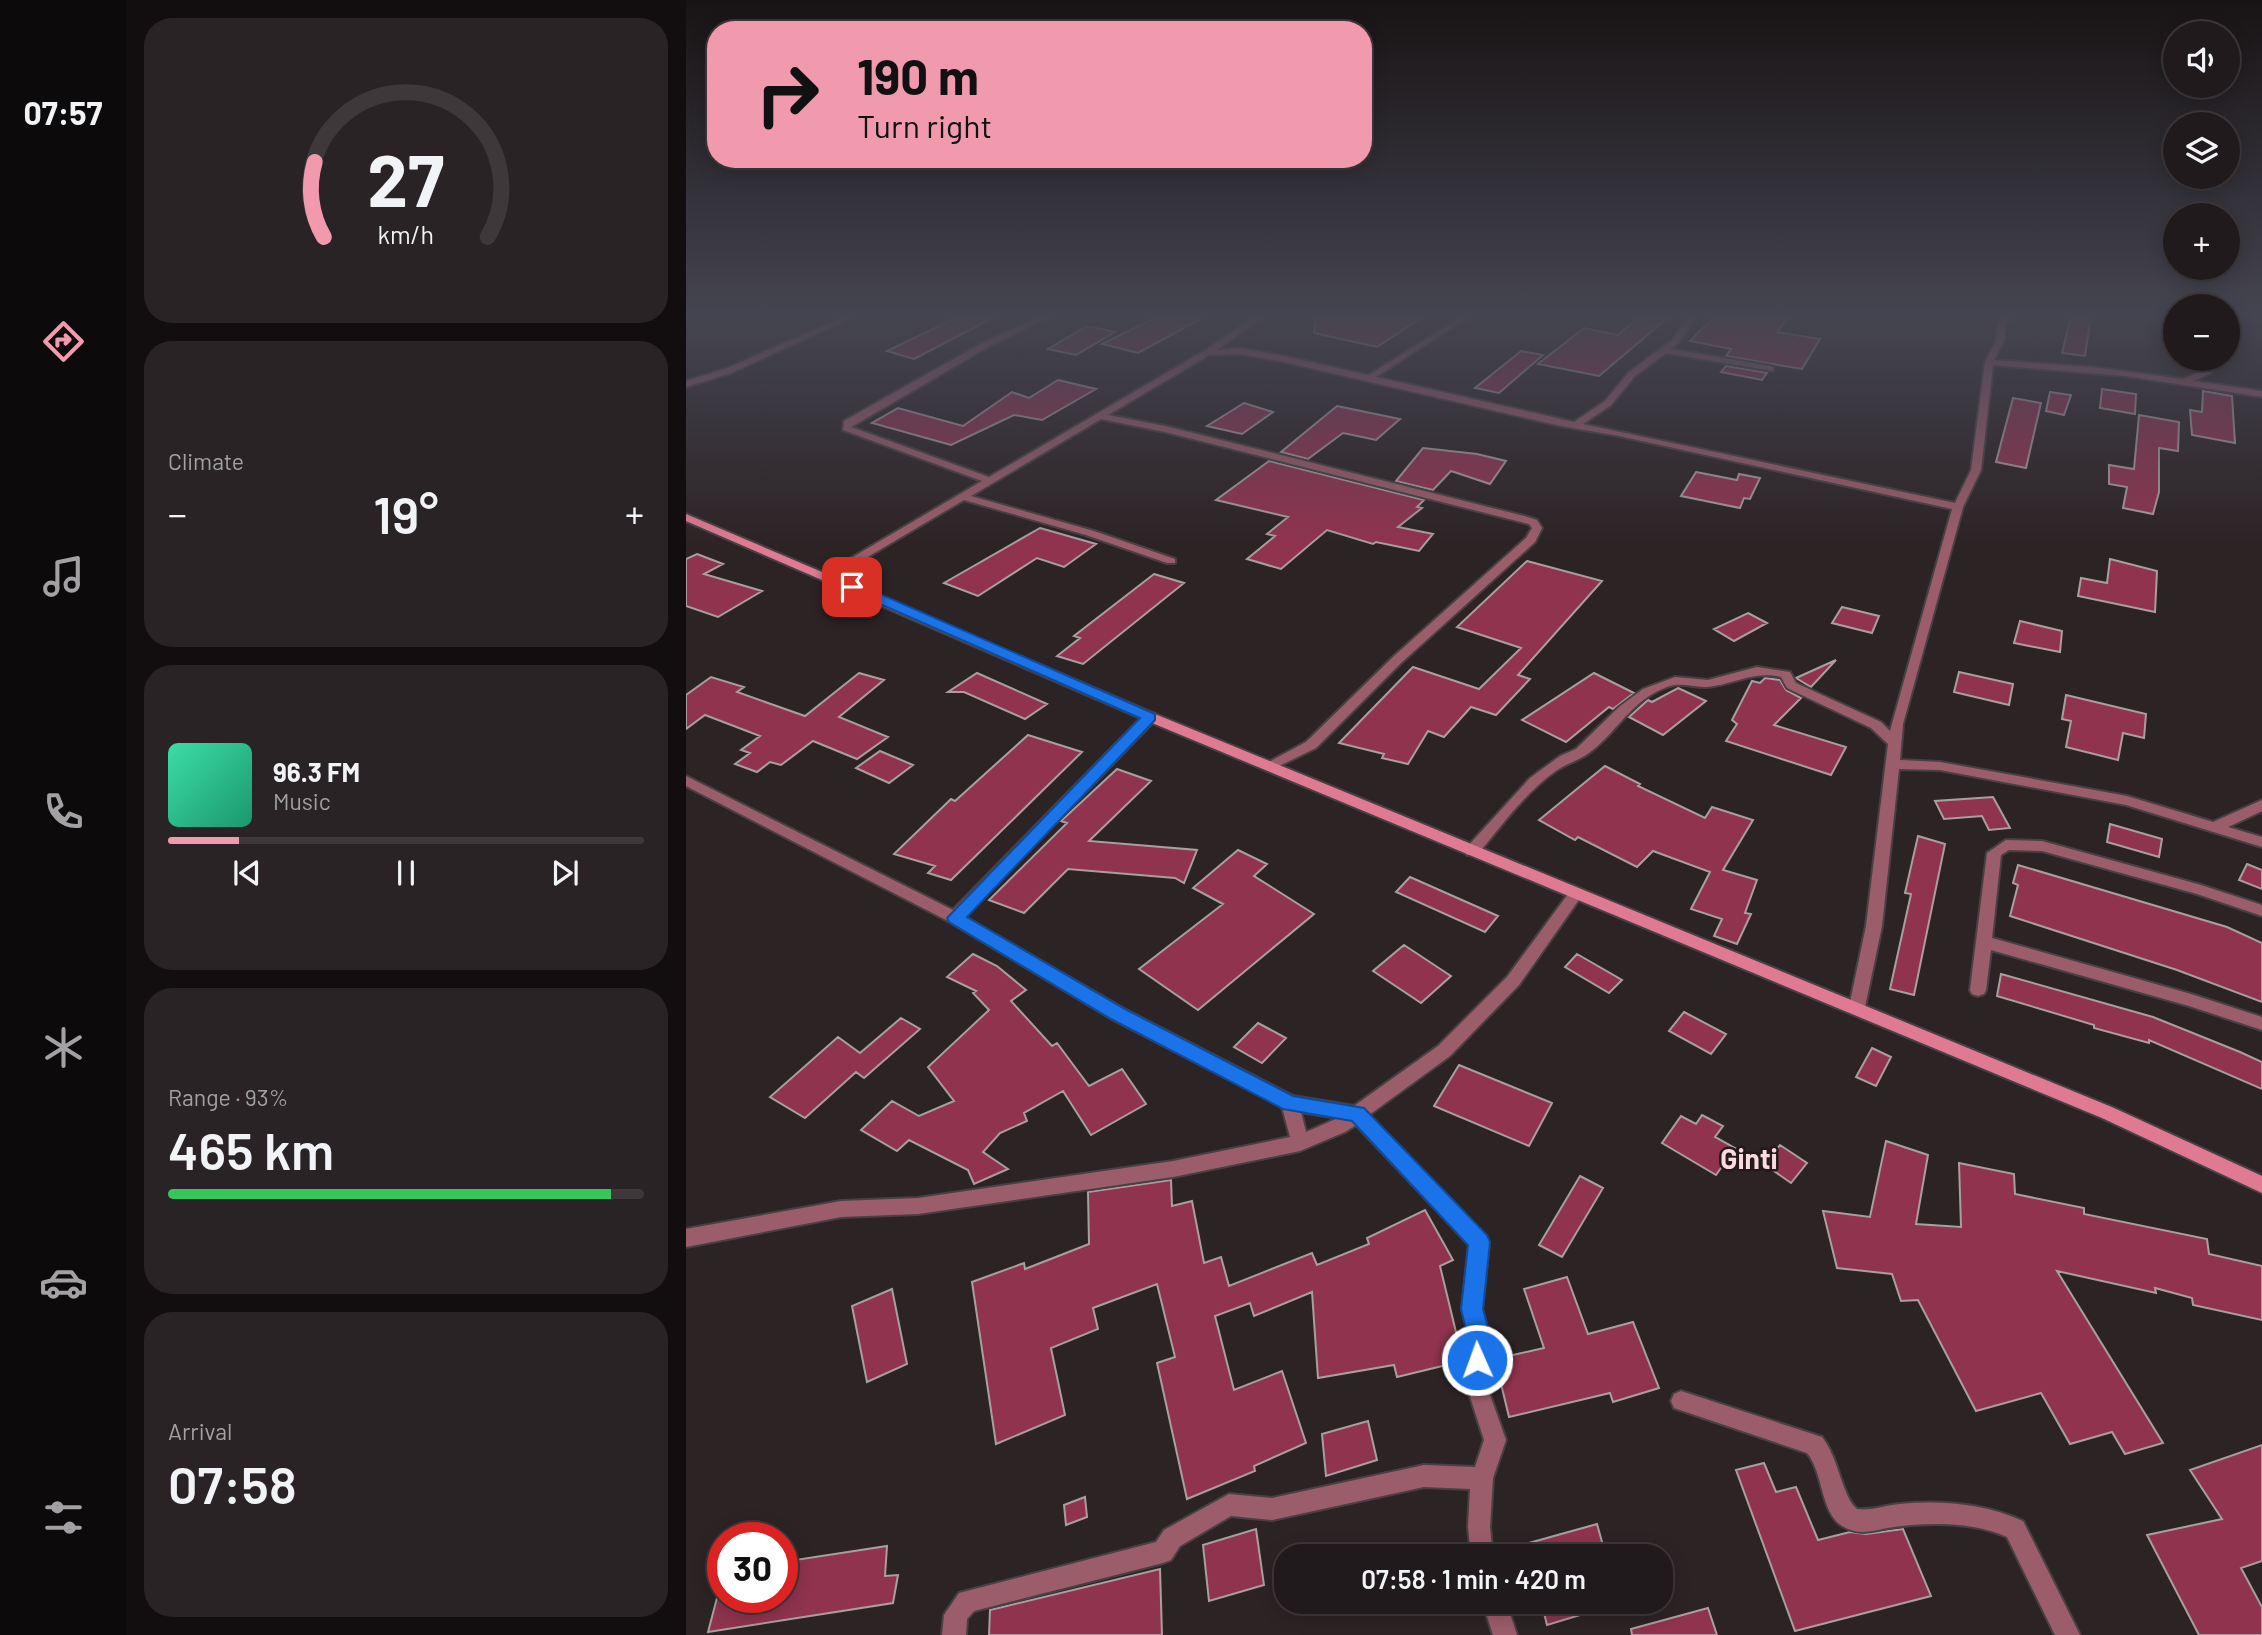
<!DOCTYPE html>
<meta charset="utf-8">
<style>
:root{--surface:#211a1c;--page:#292325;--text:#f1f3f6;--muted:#a2a1a3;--line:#3e383b;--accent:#f29aad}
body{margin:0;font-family:Barlow,sans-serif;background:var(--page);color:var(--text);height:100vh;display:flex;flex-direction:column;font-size:26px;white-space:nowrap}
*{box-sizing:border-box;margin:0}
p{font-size:23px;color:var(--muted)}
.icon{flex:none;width:38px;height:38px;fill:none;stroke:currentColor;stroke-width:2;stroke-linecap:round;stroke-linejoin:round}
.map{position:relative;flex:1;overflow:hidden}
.side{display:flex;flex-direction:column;gap:18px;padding:18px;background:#120e0f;width:560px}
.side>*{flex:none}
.top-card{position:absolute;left:21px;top:21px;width:665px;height:147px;border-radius:28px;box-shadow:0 4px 18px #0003,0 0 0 2px var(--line);background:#f29aad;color:#111;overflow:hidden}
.tools{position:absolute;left:1477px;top:21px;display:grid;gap:14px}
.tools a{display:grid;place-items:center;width:77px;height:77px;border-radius:50%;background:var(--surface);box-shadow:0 4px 18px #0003,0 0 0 2px var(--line);font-size:35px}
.speed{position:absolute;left:21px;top:1522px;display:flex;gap:14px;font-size:35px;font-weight:700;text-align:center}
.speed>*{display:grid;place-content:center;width:91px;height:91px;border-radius:50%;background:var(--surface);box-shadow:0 4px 18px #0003,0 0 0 2px var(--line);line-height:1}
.speed .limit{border:10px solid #d22;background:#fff;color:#111}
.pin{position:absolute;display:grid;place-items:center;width:60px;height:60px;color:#fff;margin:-30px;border-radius:14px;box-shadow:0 4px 10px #0006}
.me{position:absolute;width:77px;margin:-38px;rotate:358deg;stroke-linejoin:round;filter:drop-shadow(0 0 5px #0008)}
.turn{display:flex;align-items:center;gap:24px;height:147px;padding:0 35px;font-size:32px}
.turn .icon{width:91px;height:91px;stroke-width:2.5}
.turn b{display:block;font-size:49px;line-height:60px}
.big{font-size:52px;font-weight:600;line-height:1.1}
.side .card{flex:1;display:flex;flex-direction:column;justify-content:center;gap:10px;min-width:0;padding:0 24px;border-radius:28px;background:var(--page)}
.side .dial{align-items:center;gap:0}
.dial svg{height:182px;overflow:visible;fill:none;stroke:var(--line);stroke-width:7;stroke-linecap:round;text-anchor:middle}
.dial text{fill:var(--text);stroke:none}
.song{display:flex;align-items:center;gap:21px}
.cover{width:84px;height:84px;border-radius:10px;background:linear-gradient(135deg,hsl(160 70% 55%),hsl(160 70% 35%))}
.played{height:7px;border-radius:4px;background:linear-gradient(90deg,var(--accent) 15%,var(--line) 15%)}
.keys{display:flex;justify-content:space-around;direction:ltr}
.heat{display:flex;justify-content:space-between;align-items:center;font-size:38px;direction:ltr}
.charge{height:10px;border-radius:5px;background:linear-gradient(90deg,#34c759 93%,var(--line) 0)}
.trip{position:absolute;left:588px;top:1544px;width:399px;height:70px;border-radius:28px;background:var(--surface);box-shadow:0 4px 18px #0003,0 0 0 2px var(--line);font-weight:600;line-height:70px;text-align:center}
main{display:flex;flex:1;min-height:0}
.tabs{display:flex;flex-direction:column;width:126px;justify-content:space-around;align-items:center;background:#0d0a0b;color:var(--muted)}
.tabs .icon{width:49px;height:49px}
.tabs .current{color:var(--accent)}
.tabs b{font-size:32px;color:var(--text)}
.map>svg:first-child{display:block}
.building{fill:#90334f;stroke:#a99ea0;stroke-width:2}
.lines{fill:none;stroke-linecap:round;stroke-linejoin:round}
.lane-casing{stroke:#484042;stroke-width:4}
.street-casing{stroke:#484042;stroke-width:4}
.secondary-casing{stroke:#484042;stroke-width:4}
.lane{fill:#9c5d6b;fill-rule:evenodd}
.street{fill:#9c5d6b;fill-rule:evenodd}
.secondary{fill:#df7a92;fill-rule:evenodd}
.route{fill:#1a73e8;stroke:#114b97;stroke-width:2}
.labels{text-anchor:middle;stroke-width:5;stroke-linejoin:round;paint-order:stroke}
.near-quarter-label{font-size:28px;font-weight:bold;fill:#fdd9e0;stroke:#221a1b}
</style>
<main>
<nav class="tabs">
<b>07:57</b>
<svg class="icon current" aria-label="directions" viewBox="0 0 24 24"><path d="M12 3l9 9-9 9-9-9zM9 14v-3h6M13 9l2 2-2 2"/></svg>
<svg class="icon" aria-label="music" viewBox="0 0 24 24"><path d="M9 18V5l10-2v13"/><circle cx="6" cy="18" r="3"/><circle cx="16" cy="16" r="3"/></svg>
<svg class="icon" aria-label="phone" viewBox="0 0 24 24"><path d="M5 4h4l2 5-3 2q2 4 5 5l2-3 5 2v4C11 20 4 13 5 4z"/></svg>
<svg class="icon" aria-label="climate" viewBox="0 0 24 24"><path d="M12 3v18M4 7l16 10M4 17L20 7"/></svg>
<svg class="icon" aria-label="car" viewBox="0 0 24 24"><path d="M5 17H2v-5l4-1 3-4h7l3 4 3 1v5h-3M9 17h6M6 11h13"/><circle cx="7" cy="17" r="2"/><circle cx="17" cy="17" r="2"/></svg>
<svg class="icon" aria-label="filters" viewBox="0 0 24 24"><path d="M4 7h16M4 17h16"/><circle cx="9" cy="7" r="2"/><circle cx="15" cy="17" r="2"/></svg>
</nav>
<section class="side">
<div class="card dial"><svg viewBox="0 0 100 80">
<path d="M14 69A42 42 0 1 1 86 69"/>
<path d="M14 69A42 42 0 0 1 10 36" stroke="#f29aad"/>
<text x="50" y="56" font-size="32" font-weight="700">27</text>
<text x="50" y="72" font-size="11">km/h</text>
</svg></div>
<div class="card"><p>Climate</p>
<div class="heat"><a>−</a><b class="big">19°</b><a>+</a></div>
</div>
<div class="card">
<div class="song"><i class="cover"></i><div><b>96.3 FM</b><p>Music</p></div></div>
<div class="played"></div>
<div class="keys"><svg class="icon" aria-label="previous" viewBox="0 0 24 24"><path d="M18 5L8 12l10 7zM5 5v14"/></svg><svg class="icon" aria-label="pause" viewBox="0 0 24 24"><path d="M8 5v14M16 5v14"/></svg><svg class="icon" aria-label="next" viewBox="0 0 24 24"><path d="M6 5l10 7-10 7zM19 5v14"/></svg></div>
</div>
<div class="card"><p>Range · 93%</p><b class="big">465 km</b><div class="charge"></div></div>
<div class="card"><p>Arrival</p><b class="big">07:58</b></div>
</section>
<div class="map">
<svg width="1576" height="1635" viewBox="0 0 1576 1635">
<rect width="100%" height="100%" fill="#2c2325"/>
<path class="building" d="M274 316H311L228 359 201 351Z
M473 316H520L452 353 416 344Z
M630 316H738L691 347 628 333Z
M954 316H984L913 376 852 364 898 328 932 335Z
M1029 316H1104L1091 332 1134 339 1116 369 1040 356 1045 349 1004 341Z
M1385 316H1405L1399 356 1376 353Z
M401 326 429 332 390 355 362 349Z
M835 351 857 355 813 393 789 388Z
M1040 366 1081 373 1076 380 1035 372Z
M372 380 410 389 356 420 328 415 265 445 186 423 212 408 277 426 326 392 343 398Z
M1416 389 1450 394 1449 414 1414 408Z
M1517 391 1546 396 1549 443 1506 435 1504 410 1516 412Z
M1364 392 1385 395 1378 415 1360 411Z
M1327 398 1355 403 1340 468 1310 462Z
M558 403 587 412 556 434 521 426Z
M651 406 714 419 690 440 657 433 622 459 595 452Z
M1453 415 1493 422 1492 451 1473 448V492L1467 514 1437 508 1441 487 1423 484V465L1448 469Z
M737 448 791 454 820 461 804 484 765 471 747 490 710 481Z
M583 461 738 500 731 507 736 508 712 527 747 534 733 551 690 542 687 544 641 530 595 569 561 559 589 536 581 534 602 517 530 500Z
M1010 472 1051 480 1053 474 1074 478 1064 499 1058 498 1054 508 995 496Z
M354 528 410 544 378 567 351 558 292 596 258 583Z
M11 554 37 564 18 574 76 591 32 617 0 606V559Z
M1424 559 1471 571 1469 612 1392 596 1395 578 1421 583Z
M841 561 916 581 832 675 844 679 810 715 785 707 758 737 742 731 722 764 696 758 698 754 653 743 727 667 793 689 835 648 771 627Z
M468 574 498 583 397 664 371 656 394 638 388 636Z
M1156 607 1193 616 1186 633 1146 623Z
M1062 613 1081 623 1048 641 1028 629Z
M1334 621 1376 631 1374 652 1328 643Z
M1150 660 1125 687 1110 678Z
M1273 672 1327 684 1323 705 1268 692Z
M173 673 198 680 153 717 202 737 171 759 127 741 95 765 84 762 71 772 49 764 64 753 55 750 74 736 19 715 0 729V695L25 677 58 687 51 692 119 716Z
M291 673 361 704 339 719 278 692H262Z
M908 673 948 693 927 709 923 707 880 742 836 720Z
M1079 678 1094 680 1100 690 1115 698 1088 725 1160 747 1145 775 1040 741 1051 724 1046 720 1066 681 1074 683Z
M992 688 1020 701 977 735 943 717 962 700 966 702Z
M1380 695 1460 714 1458 738 1437 733 1432 760 1380 747 1385 721 1376 719Z
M342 735 396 752 265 880 242 873 249 866 208 854 265 799 269 801Z
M194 751 227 765 203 783 170 768Z
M919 766 954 784 952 786 1019 818 1026 807 1067 820 1037 870 1071 880 1059 913 1065 914 1051 944 1028 936 1036 919 1005 909 1024 872 967 851 951 867 892 837 889 840 853 820Z
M431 769 465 781 403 841 511 850 498 883 489 878 382 869 338 913 303 900 381 823 375 821Z
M1307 797 1324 828 1303 830 1296 816 1258 819 1249 801Z
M1424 824 1476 839 1473 857 1421 842Z
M1232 836 1259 844 1228 995 1204 989 1225 894 1219 893Z
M552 850 581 864 568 876 628 914 512 1010 453 969 537 904 507 888Z
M1561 864 1576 870V889L1553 880Z
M1332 865 1541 927 1576 943V1002L1491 970 1324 916 1332 885 1327 883Z
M724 877 812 916 799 932 710 892Z
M718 945 765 976 735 1003 687 971Z
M287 954 311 966 340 990 325 1001 366 1046 371 1043 403 1086 436 1069 460 1104 405 1135 377 1091 338 1113 341 1121 314 1133 297 1152 322 1169 288 1184 282 1170 223 1140 211 1151 175 1130 206 1101 233 1116 268 1101 242 1067 303 1010 287 993 290 991 261 977Z
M891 954 936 980 923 993 879 967Z
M1315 974 1467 1017 1554 1052 1576 1062V1089L1463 1040V1043L1408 1028V1025L1311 996Z
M998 1012 1040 1034 1025 1054 983 1031Z
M215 1018 234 1029 178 1078 170 1072 119 1118 84 1097 152 1037 174 1053Z
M572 1023 600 1038 576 1063 548 1047Z
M1186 1048 1205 1057 1190 1086 1170 1077Z
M773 1065 866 1103 843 1146 748 1106Z
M1016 1115 1037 1126 1029 1137 1049 1148 1030 1175 976 1143 995 1116 1010 1124Z
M1200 1141 1242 1155 1230 1224 1275 1227 1273 1163 1328 1174 1329 1194 1398 1208V1214L1521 1239 1523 1254 1576 1266V1320L1507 1305 1506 1298 1469 1288 1470 1293 1371 1271 1477 1443 1439 1454 1426 1432 1384 1444 1355 1393 1290 1411 1232 1300 1215 1301 1206 1274 1151 1268 1137 1211 1184 1217Z
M1094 1145 1121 1163 1105 1183 1078 1164Z
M894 1176 917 1188 876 1257 853 1245Z
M485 1180 486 1206 506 1201 518 1263 535 1257 543 1286 626 1253 631 1265 683 1244 681 1238 739 1210 767 1260 754 1266 777 1361 711 1377 708 1365 632 1378 626 1292 568 1316 564 1303 529 1316 548 1390 596 1371 620 1443 568 1466 569 1471 501 1499 471 1363 489 1357 471 1284 407 1308 412 1329 365 1348 379 1415 310 1444 286 1282 338 1263 339 1269 403 1244 402 1192Z
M881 1277 902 1334 947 1322 973 1388 927 1402 924 1393 823 1417 809 1359 858 1348 838 1289Z
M206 1289 221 1364 181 1382 166 1306Z
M682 1421 691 1460 640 1476 636 1434Z
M1576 1445V1561L1555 1568 1576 1607V1635H1513L1461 1535 1536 1519 1504 1470Z
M1078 1463 1090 1492 1110 1487 1132 1540 1164 1532 1180 1534 1217 1529 1245 1596 1109 1631 1050 1470Z
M399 1497 401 1517 380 1525 378 1505Z
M911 1524 920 1556H819L818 1550Z
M570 1529 578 1585 523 1601 517 1545Z
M201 1546 199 1576 212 1575 207 1603 22 1632 31 1598H96V1562Z
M474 1569 476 1635H303L304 1610Z
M855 1601H923L924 1606 861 1625Z
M1022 1608 1031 1635H946L945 1629Z"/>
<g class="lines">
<defs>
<path id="lane" d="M777 316H784L685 380 678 378Z"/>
<path id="street" d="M160 316H170L45 373 0 387V381L39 369Z
M355 316H365L302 347 165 427 303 477 518 351 569 316H578L531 350 554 348 598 356 888 422 919 401 943 372 987 339 1003 316H1011L993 343 985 349 1084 366 1087 367V371L980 353 949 376 925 405 897 424 1269 503 1285 470 1299 362 1310 341 1312 324 1317 316H1325L1320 324 1318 341 1308 360 1406 367 1497 379 1518 370 1522 359H1530L1525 373 1508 381 1576 391V397L1440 376 1307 365 1295 470 1277 507 1217 724 1214 760 1254 762 1441 796 1527 822 1576 800V811L1542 827 1576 837V847L1440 805 1254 770 1213 769 1196 926 1179 1007 1177 1011 1171 1013 1165 1011 1163 1007 1180 926 1202 744 1185 728 1101 688 1095 677C1070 671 1052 682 1028 686 1012 690 997 681 981 687 944 700 929 736 900 755 889 762 877 765 867 773 837 795 815 827 791 855H781L779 851 781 847 844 778 874 756 890 749 933 707 957 689 989 677 1022 680 1071 667 1104 672 1110 683 1195 722 1204 731 1266 509 933 436 875 426 598 362 554 354 523 355 422 415 479 426 838 516 851 520 856 528 849 542 715 663 630 748 589 768H579L577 765 620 742 707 657 840 538 846 528 843 524 479 432 415 419 285 496 408 531 489 559V563H481L400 535 278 500 146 578H138V574L296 481 157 430 158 421 296 343Z
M464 713 469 714 470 717 469 720 279 917 438 1009 607 1096 668 1106 752 1046 821 977 885 890H895L897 894 833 985 764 1056 683 1115 800 1236 803 1242 796 1309 805 1342 798 1378 820 1440 807 1478 804 1527 807 1556H785L782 1527 784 1489 738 1487 586 1520 545 1516 494 1546 485 1560 477 1563 288 1611 281 1619 280 1635H256L258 1615 273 1593 470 1542 478 1530 543 1494 586 1498 738 1465 789 1467 798 1440 778 1378 785 1342 776 1309 783 1245 670 1125 659 1132 614 1151 487 1177 232 1214 155 1217 0 1247V1229L155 1201 232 1198 487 1161 604 1137 596 1107 426 1019 264 922 0 786V776L267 910 459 714ZM615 1112 652 1118 620 1132Z
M1320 840 1356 841 1515 885 1576 905V916L1511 894 1356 851 1323 850 1315 855 1306 938 1505 994 1576 1017V1030L1503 1006 1305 950 1300 990 1298 994 1292 996 1286 994 1284 990 1301 853Z
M995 1391 1136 1437C1153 1458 1156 1497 1171 1509 1186 1511 1200 1505 1214 1504 1256 1500 1299 1504 1337 1521L1394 1635H1369L1321 1537C1289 1522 1243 1522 1208 1527 1198 1528 1187 1532 1176 1532 1168 1532 1157 1528 1151 1522 1134 1504 1137 1473 1121 1453L988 1408 985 1401 988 1394Z
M796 1601H820L831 1635H807Z"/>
<path id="secondary" d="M0 514 469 714 1428 1108 1576 1176V1193L1416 1118 459 720 0 521Z"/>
</defs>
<use href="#lane" class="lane-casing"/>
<use href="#street" class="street-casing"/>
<use href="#secondary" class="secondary-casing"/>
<use href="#lane" class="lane"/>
<use href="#street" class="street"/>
<use href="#secondary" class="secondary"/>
</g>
<linearGradient id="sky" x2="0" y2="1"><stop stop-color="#181314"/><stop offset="0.58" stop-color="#454551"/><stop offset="1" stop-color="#454551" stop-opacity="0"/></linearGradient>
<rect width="1576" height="544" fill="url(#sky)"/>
<path class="route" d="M162 584H171L469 714V720L281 917 439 1009 607 1096 678 1108 801 1235 804 1242 797 1309 806 1342 800 1368 791 1371 783 1368 780 1360 783 1342 775 1309 782 1245 666 1121 597 1109 425 1019 263 922 261 918 454 718 162 590Z"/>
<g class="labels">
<g class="near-quarter-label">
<text x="1063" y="1169">Ginti</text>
</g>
</g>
</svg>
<div class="tools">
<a><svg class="icon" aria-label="sound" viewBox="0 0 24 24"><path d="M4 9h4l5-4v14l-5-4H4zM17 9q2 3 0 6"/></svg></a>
<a><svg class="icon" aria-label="layers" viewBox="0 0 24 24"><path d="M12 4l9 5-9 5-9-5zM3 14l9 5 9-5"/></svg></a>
<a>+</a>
<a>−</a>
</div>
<div class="speed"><div class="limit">30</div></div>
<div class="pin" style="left:166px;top:587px;background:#d93025"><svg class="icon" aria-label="arrive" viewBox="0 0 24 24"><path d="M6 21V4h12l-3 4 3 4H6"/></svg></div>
<svg class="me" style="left:791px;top:1360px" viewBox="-20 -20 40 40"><circle r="17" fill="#1a73e8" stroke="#fff" stroke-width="3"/><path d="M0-11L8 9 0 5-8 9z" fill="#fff"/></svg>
<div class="trip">07:58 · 1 min · 420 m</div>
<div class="top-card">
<div class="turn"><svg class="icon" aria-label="right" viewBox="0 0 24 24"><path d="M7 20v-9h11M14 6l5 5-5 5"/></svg><div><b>190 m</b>Turn right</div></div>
</div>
</div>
</main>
